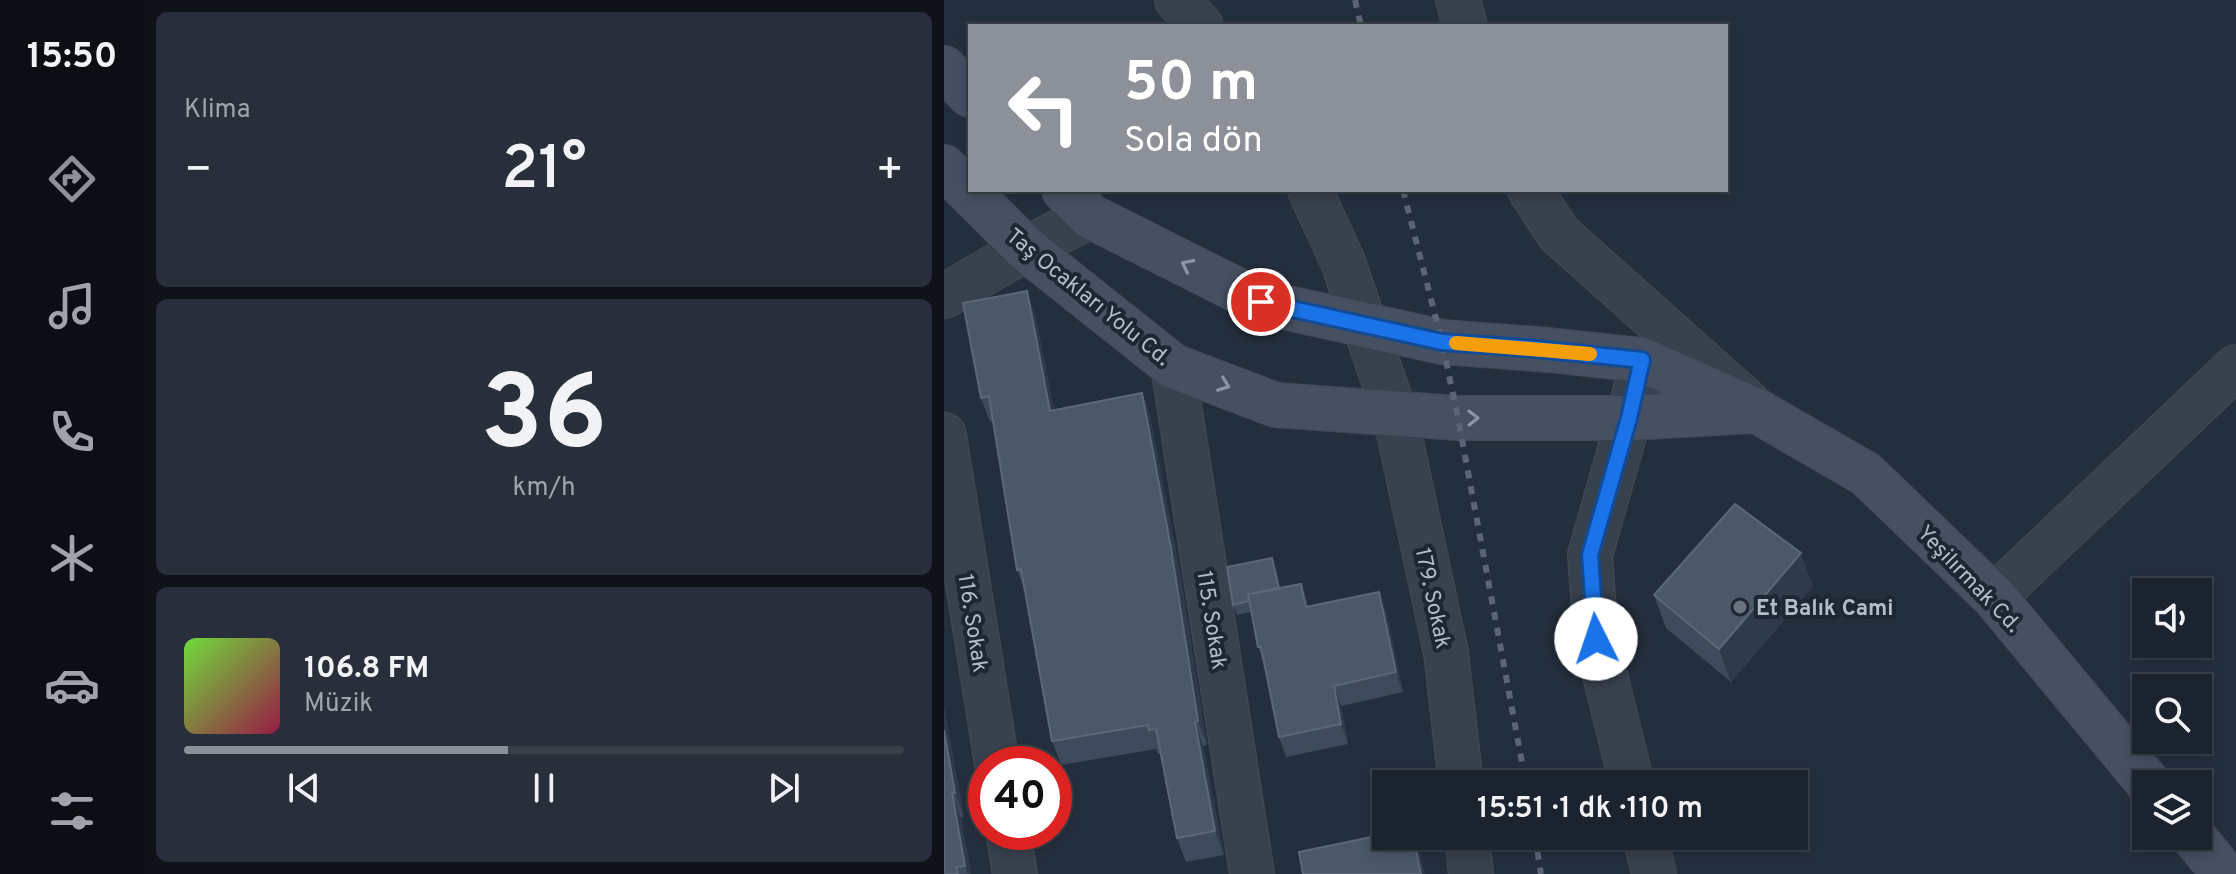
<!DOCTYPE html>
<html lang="tr">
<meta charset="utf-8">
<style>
:root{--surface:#1b232e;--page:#282f3a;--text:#f1f3f6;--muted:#a0a4aa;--line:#39404a;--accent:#8c9099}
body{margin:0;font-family:Overpass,sans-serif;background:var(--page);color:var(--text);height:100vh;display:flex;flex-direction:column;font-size:30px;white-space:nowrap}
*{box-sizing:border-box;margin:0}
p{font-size:26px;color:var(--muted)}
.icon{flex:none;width:44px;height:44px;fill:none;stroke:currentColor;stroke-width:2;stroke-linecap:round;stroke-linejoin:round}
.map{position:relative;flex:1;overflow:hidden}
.panel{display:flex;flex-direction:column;gap:12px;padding:12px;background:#0f1319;width:800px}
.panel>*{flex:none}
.top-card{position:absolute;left:24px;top:24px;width:760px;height:168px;border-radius:0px;box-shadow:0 4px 12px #0003,0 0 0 2px var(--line);background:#8c9099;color:#fff;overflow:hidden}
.buttons{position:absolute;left:1188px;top:578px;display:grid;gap:16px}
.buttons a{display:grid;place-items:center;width:80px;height:80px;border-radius:0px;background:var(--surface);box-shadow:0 4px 12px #0003,0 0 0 2px var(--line);font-size:40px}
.speed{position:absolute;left:24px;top:746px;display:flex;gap:16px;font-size:40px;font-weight:700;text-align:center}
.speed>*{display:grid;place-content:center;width:104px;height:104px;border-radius:50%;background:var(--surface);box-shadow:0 4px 12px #0003,0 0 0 2px var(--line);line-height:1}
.speed .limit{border:12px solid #d22;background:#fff;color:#111}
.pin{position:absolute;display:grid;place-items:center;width:68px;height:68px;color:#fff;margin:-34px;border:4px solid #fff;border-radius:50%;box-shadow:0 2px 8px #0007}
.me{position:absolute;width:88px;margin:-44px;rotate:356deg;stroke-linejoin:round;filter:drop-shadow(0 0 6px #0008)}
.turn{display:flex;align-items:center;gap:28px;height:168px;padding:0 24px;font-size:36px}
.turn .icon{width:104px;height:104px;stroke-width:2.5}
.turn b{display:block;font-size:56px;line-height:68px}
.big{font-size:60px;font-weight:600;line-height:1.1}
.panel .tile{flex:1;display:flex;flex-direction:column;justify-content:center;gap:12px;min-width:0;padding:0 28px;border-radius:12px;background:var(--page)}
.panel .dial{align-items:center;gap:0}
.dial b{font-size:104px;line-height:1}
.song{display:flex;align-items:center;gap:24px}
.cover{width:96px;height:96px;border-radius:12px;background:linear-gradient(135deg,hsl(100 70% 55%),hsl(340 70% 35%))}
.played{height:8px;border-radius:4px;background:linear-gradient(90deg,var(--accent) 45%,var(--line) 45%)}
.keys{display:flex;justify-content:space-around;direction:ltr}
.heat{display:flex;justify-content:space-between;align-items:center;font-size:44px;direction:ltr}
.trip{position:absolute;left:428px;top:770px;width:436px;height:80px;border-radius:0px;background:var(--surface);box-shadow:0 4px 12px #0003,0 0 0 2px var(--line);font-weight:600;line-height:80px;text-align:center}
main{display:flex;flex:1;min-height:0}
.dock{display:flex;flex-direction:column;width:144px;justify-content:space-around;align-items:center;background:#0b0e12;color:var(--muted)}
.dock .icon{width:56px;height:56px}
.dock .selected{color:var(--accent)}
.dock b{font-size:36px;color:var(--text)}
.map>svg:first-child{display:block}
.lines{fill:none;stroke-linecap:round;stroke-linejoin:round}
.minor-casing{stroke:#414a57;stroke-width:46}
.tertiary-casing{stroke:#414a57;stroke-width:46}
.secondary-casing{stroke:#414a57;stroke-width:46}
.minor{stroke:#38414e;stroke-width:44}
.tertiary{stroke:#38414e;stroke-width:44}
.secondary{stroke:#465061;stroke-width:44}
.rail{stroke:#5a6575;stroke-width:6;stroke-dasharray:8 8;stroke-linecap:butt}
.wall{fill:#3f4b5c}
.shaded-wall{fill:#2f3b4b}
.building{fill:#4b5868;stroke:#5c6777;stroke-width:2}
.oneway{stroke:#8e96a5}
.route-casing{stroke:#114b97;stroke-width:20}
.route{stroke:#1a73e8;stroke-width:14}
.slow{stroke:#f59e0b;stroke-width:14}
.worship-dot{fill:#6b7280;stroke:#1d2633;stroke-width:3}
.labels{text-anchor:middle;stroke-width:8;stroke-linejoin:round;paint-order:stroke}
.street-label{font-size:22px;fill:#b4bcc9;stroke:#1d2633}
.poi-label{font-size:22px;font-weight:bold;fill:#b4bcc9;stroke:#1d2633;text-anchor:start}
</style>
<main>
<nav class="dock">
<b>15:50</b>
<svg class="icon selected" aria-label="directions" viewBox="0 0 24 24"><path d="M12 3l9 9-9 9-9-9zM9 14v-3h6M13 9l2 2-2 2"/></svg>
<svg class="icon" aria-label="music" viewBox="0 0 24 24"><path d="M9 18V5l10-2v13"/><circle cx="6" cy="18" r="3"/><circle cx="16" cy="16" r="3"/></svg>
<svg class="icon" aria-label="phone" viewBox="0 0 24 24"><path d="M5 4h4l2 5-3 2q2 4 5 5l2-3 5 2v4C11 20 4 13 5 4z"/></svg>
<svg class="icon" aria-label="climate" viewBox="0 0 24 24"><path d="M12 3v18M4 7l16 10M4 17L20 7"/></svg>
<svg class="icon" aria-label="car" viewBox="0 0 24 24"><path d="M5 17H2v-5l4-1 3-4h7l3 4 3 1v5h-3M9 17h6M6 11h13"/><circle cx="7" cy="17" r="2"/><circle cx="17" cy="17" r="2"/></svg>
<svg class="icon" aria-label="filters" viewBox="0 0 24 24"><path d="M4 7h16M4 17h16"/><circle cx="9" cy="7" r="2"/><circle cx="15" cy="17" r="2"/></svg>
</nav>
<section class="panel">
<div class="tile"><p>Klima</p>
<div class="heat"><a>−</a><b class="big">21°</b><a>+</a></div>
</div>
<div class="tile dial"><b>36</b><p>km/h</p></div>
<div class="tile">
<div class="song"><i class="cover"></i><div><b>106.8 FM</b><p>Müzik</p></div></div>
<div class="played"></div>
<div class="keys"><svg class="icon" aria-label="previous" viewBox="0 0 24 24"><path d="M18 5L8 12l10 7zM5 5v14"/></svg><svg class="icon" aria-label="pause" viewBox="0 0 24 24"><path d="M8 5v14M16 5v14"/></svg><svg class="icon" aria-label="next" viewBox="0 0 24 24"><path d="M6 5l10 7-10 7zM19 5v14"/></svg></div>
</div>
</section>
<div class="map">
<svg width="1292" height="874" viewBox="0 0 1292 874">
<rect width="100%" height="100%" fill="#242f3e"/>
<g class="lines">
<defs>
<path id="minor" d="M514 0 521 26
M586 190 615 234 803 402
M0 296 82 249 146 216
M229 366 308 874
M451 414 502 653 517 784
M0 435 53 764
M1050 597 1292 367
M64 832 71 874
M523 836 527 874"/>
<path id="tertiary" d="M233 0 257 26
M366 190 399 262 451 414
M688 784 652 639 646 555 685 418 698 360
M701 836 710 874"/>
<path id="secondary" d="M0 68 26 95
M0 167 82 249 229 366 332 405 514 418H685L807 411
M120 190 146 216 317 302 498 342 605 350 698 360 813 411 922 474 1050 597 1205 784
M1249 836 1280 874"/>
</defs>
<use href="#minor" class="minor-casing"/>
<use href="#tertiary" class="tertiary-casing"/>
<use href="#secondary" class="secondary-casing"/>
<use href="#minor" class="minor"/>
<use href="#tertiary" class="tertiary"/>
<use href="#secondary" class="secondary"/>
<path class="rail" d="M411 0 417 26
M459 190 498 342 514 418 582 784
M591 836 597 874"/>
</g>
<path class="wall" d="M91 315 110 410 198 393 206 417 236 572 263 745 259 746 280 855 242 862 233 838 217 754H214L212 749 117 765 108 741 82 594 73 570 49 421 46 422 37 398Z
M332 569 336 588 365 606 442 611 459 692 397 706 404 744 342 757 335 737 321 667 314 647 307 612 293 615 289 605Z
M869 586 787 682 722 628 710 595Z
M0 707 20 817 17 818 27 874H0Z"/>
<path class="shaded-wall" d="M83 291 91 315 115 435 106 411Z
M198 393 206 417 236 572 263 745 254 721Z
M857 553 869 586 787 682 775 649Z
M328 558 332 569 340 605 336 595Z
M357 584 364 604 369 627 362 607Z
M435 592 442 611 459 692 452 672Z
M390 686 397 706 404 744 397 724Z
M0 707 20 817 11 793 0 730Z
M251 722 259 746 280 855 271 831Z
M8 793 17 818 27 874H24L21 866Z
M469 836H470L477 856 481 874H477Z"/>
<path class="building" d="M83 291 106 411 198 393 227 548 254 721 251 722 271 831 233 838 212 729 205 730 204 725 108 741 77 569 73 570 45 396 37 398 19 303Z
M791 504 857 553 775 649 710 595Z
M328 558 335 589 304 594 305 601 289 605 283 567Z
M357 584 362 607 435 592 452 672 390 686 397 724 335 737 317 647H314L304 594Z
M0 730 11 793H8L21 866 12 867 14 874H0Z
M442 834V836H469L477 874H359L355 852Z"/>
<defs><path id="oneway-chevron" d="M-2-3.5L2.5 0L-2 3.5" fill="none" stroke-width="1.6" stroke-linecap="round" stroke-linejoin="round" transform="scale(2)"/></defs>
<g class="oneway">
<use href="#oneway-chevron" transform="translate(243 265) rotate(-153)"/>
<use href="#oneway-chevron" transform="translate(280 385) rotate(21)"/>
<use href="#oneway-chevron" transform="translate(529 418) rotate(-1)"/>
</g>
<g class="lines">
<defs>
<path id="route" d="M317 302 498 342 583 348 698 360 685 418 646 555 652 639"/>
</defs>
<use href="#route" class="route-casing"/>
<use href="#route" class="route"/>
<path class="slow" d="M512 343 646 354"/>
</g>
<circle class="worship-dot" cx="796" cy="607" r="8"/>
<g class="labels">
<g class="street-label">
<text transform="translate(145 296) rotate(39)" y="8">Taş Ocakları Yolu Cd.</text>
<text transform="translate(1026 578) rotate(46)" y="8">Yeşilırmak Cd.</text>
<text transform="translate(490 598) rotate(78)" y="8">179. Sokak</text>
<text transform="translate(269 620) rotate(81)" y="8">115. Sokak</text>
<text transform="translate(30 623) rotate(81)" y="8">116. Sokak</text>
</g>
<g class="poi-label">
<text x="812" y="615">Et Balık Cami</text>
</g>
</g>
</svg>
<div class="buttons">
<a><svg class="icon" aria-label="sound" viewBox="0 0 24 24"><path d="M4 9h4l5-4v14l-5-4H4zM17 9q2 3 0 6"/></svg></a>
<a><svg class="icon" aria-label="search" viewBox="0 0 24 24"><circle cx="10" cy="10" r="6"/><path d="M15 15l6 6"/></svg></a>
<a><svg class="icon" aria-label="layers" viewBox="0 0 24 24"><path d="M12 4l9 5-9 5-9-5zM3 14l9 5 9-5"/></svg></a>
</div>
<div class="speed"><div class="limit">40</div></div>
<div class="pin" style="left:317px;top:302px;background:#d93025"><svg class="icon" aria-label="arrive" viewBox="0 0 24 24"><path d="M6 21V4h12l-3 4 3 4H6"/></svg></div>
<svg class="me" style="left:652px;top:639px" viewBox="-20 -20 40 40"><circle r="19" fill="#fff"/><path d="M0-13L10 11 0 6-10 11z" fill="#1a73e8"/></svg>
<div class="trip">15:51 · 1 dk · 110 m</div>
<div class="top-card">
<div class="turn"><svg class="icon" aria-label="left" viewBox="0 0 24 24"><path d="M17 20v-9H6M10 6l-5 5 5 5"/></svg><div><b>50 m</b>Sola dön</div></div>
</div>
</div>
</main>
